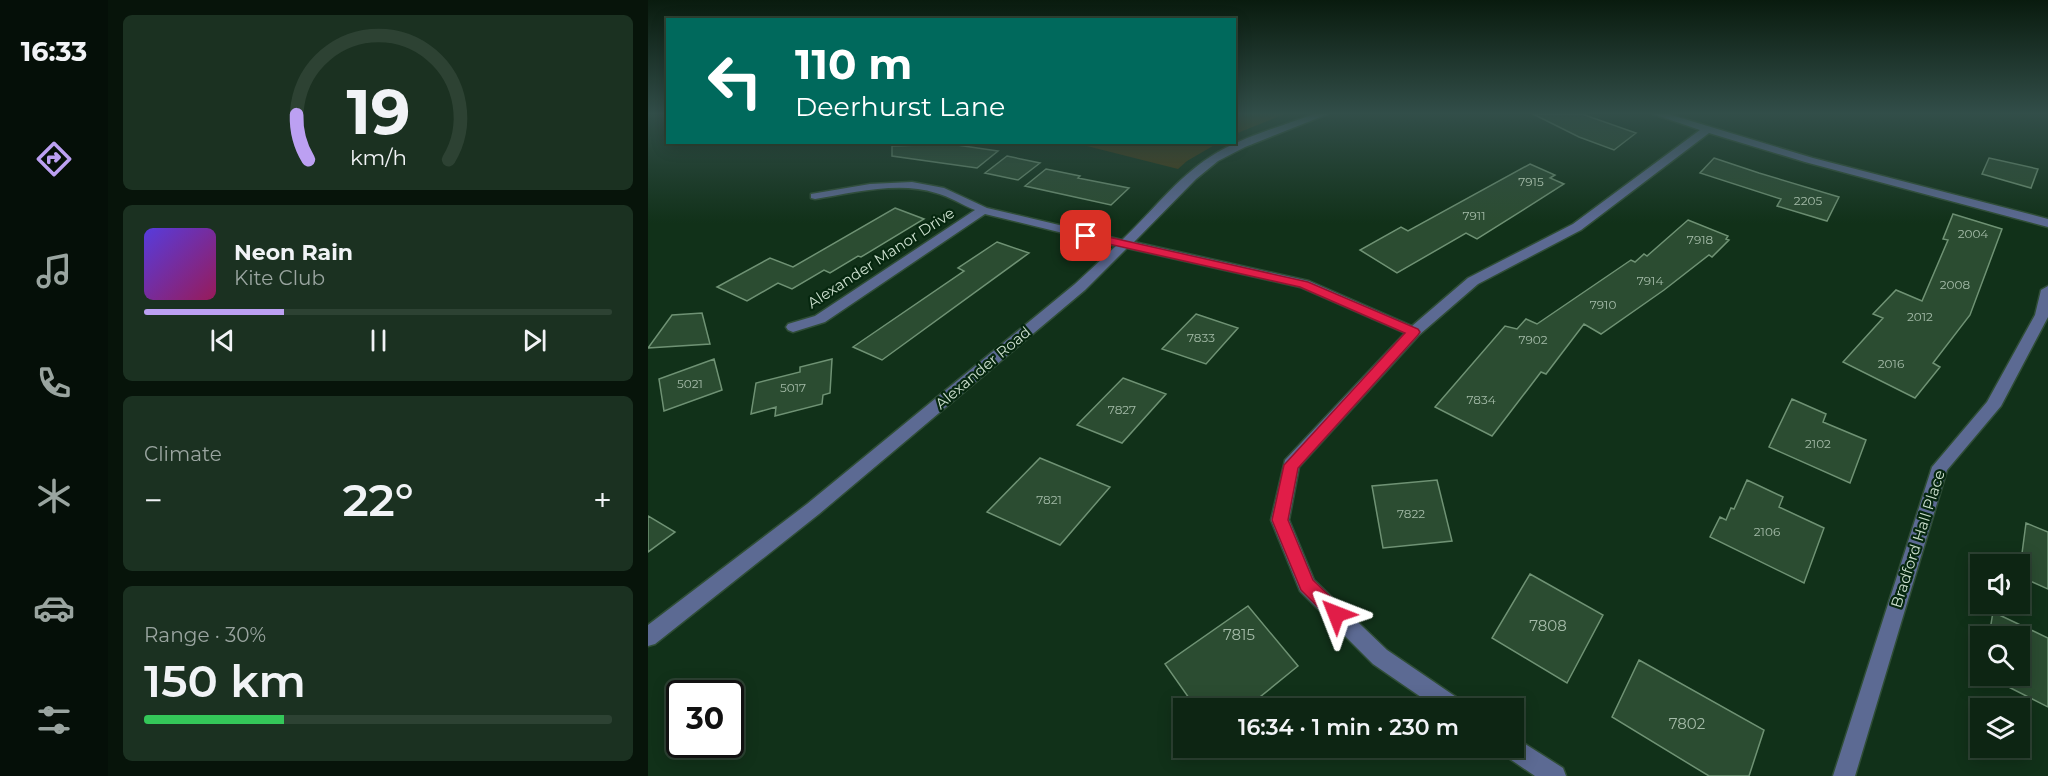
<!DOCTYPE html>
<meta charset="utf-8">
<style>
:root{--surface:#0d2513;--page:#1b3121;--text:#f1f3f6;--muted:#9aa5a0;--line:#2d4233;--accent:#bca0f2}
body{margin:0;font-family:Montserrat,sans-serif;background:var(--page);color:var(--text);height:100vh;display:flex;flex-direction:column;font-size:22px;white-space:nowrap}
*{box-sizing:border-box;margin:0}
p{font-size:20px;color:var(--muted)}
.icon{flex:none;width:33px;height:33px;fill:none;stroke:currentColor;stroke-width:2;stroke-linecap:round;stroke-linejoin:round}
.map{position:relative;flex:1;overflow:hidden}
.drawer{display:flex;flex-direction:column;gap:15px;padding:15px;background:#07140a;width:540px}
.drawer>*{flex:none}
.top-card{position:absolute;left:18px;top:18px;width:570px;height:126px;border-radius:0px;box-shadow:0 3px 15px #0003,0 0 0 2px var(--line);background:#00695c;color:#fff;overflow:hidden}
.buttons{position:absolute;left:1322px;top:554px;display:grid;gap:12px}
.buttons a{display:grid;place-items:center;width:60px;height:60px;border-radius:0px;background:var(--surface);box-shadow:0 3px 15px #0003,0 0 0 2px var(--line);font-size:30px}
.speed{position:absolute;left:18px;top:680px;display:flex;gap:12px;font-size:30px;font-weight:700;text-align:center}
.speed>*{display:grid;place-content:center;width:78px;height:78px;border-radius:50%;background:var(--surface);box-shadow:0 3px 15px #0003,0 0 0 2px var(--line);line-height:1}
.speed .limit{border:3px solid #111;border-radius:9px;background:#fff;color:#111}
.pin{position:absolute;display:grid;place-items:center;width:51px;height:51px;color:#fff;margin:-26px;border-radius:12px;box-shadow:0 3px 9px #0006}
.me{position:absolute;width:66px;margin:-33px;rotate:315deg;stroke-linejoin:round;filter:drop-shadow(0 0 4px #0008)}
.turn{display:flex;align-items:center;gap:21px;height:126px;padding:0 30px;font-size:27px}
.turn .icon{width:78px;height:78px;stroke-width:2.5}
.turn b{display:block;font-size:42px;line-height:51px}
.big{font-size:45px;font-weight:600;line-height:1.1}
.drawer .widget{flex:1;display:flex;flex-direction:column;justify-content:center;gap:9px;min-width:0;padding:0 21px;border-radius:9px;background:var(--page)}
.drawer .dial{align-items:center;gap:0}
.dial svg{height:156px;overflow:visible;fill:none;stroke:var(--line);stroke-width:7;stroke-linecap:round;text-anchor:middle}
.dial text{fill:var(--text);stroke:none}
.song{display:flex;align-items:center;gap:18px}
.cover{width:72px;height:72px;border-radius:9px;background:linear-gradient(135deg,hsl(250 70% 55%),hsl(330 70% 35%))}
.played{height:6px;border-radius:3px;background:linear-gradient(90deg,var(--accent) 30%,var(--line) 30%)}
.keys{display:flex;justify-content:space-around;direction:ltr}
.heat{display:flex;justify-content:space-between;align-items:center;font-size:33px;direction:ltr}
.charge{height:9px;border-radius:4px;background:linear-gradient(90deg,#34c759 30%,var(--line) 0)}
.trip{position:absolute;left:525px;top:698px;width:351px;height:60px;border-radius:0px;background:var(--surface);box-shadow:0 3px 15px #0003,0 0 0 2px var(--line);font-weight:600;line-height:60px;text-align:center}
main{display:flex;flex:1;min-height:0}
.tab-bar{display:flex;flex-direction:column;width:108px;justify-content:space-around;align-items:center;background:#050f08;color:var(--muted)}
.tab-bar .icon{width:42px;height:42px}
.tab-bar .selected{color:var(--accent)}
.tab-bar b{font-size:27px;color:var(--text)}
.map>svg:first-child{display:block}
.green{fill:#473911}
.building{fill:#2b4c31;stroke:#6f9274;stroke-width:1.5}
.lines{fill:none;stroke-linecap:round;stroke-linejoin:round}
.minor-casing{stroke:#2f4d36;stroke-width:3}
.minor{fill:#5c6a93;fill-rule:evenodd}
.route{fill:#e11d48;stroke:#92132f;stroke-width:1.5}
.labels{text-anchor:middle;stroke-width:4.5;stroke-linejoin:round;paint-order:stroke}
.number-label{font-size:12px;fill:#a4bba8}
.street-label{font-size:15px;fill:#cde0cf;stroke:#06270f}
.near-number-label{font-size:15px;fill:#a4bba8}
</style>
<main>
<nav class="tab-bar">
<b>16:33</b>
<svg class="icon selected" aria-label="directions" viewBox="0 0 24 24"><path d="M12 3l9 9-9 9-9-9zM9 14v-3h6M13 9l2 2-2 2"/></svg>
<svg class="icon" aria-label="music" viewBox="0 0 24 24"><path d="M9 18V5l10-2v13"/><circle cx="6" cy="18" r="3"/><circle cx="16" cy="16" r="3"/></svg>
<svg class="icon" aria-label="phone" viewBox="0 0 24 24"><path d="M5 4h4l2 5-3 2q2 4 5 5l2-3 5 2v4C11 20 4 13 5 4z"/></svg>
<svg class="icon" aria-label="climate" viewBox="0 0 24 24"><path d="M12 3v18M4 7l16 10M4 17L20 7"/></svg>
<svg class="icon" aria-label="car" viewBox="0 0 24 24"><path d="M5 17H2v-5l4-1 3-4h7l3 4 3 1v5h-3M9 17h6M6 11h13"/><circle cx="7" cy="17" r="2"/><circle cx="17" cy="17" r="2"/></svg>
<svg class="icon" aria-label="filters" viewBox="0 0 24 24"><path d="M4 7h16M4 17h16"/><circle cx="9" cy="7" r="2"/><circle cx="15" cy="17" r="2"/></svg>
</nav>
<section class="drawer">
<div class="widget dial"><svg viewBox="0 0 100 80">
<path d="M14 69A42 42 0 1 1 86 69"/>
<path d="M14 69A42 42 0 0 1 8 46" stroke="#bca0f2"/>
<text x="50" y="56" font-size="32" font-weight="700">19</text>
<text x="50" y="72" font-size="11">km/h</text>
</svg></div>
<div class="widget">
<div class="song"><i class="cover"></i><div><b>Neon Rain</b><p>Kite Club</p></div></div>
<div class="played"></div>
<div class="keys"><svg class="icon" aria-label="previous" viewBox="0 0 24 24"><path d="M18 5L8 12l10 7zM5 5v14"/></svg><svg class="icon" aria-label="pause" viewBox="0 0 24 24"><path d="M8 5v14M16 5v14"/></svg><svg class="icon" aria-label="next" viewBox="0 0 24 24"><path d="M6 5l10 7-10 7zM19 5v14"/></svg></div>
</div>
<div class="widget"><p>Climate</p>
<div class="heat"><a>−</a><b class="big">22°</b><a>+</a></div>
</div>
<div class="widget"><p>Range · 30%</p><b class="big">150 km</b><div class="charge"></div></div>
</section>
<div class="map">
<svg width="1400" height="776" viewBox="0 0 1400 776">
<rect width="100%" height="100%" fill="#113119"/>
<path class="green" d="M587 114H637L587 134Z
M427 143H570L539 161 530 169Z"/>
<path class="building" d="M885 114H934L988 133 966 150 931 137Z
M302 144 350 151 329 168 244 156V146Z
M359 156 392 163 370 180 337 173Z
M1066 158 1111 173 1191 197 1179 221 1129 206 1133 199 1052 173Z
M1341 158 1390 169 1383 188 1334 174Z
M882 164 907 175 902 178 916 184 829 239 818 233 749 273 712 250 753 227 760 231Z
M398 169 432 176 430 178 481 188 463 205 377 186Z
M247 208 276 219 213 257 210 256 182 273 176 270 144 289 130 283 99 301 69 287 122 258 145 267Z
M1305 214 1354 229 1322 315 1285 363 1292 367 1267 398 1195 362 1235 318 1225 314 1248 290 1274 301 1300 240 1295 239Z
M1040 220 1080 236 1078 239 1081 240 1064 257 1061 255 1016 290 953 334 936 324 898 374 893 372 844 436 787 407 857 326 869 329 878 319 889 324 983 260 987 262 996 254 999 256Z
M349 242 381 253 234 360 205 347 316 271 310 268Z
M54 313 62 344 0 348 24 315Z
M548 314 590 328 558 364 514 349Z
M66 359 74 390 16 411 11 379Z
M184 359 182 393 175 395 174 404 127 416 128 407 103 414 108 383 152 372V367Z
M475 378 518 394 474 443 429 425Z
M1144 399 1178 414 1175 422 1218 440 1202 483 1121 447Z
M392 458 462 487 412 545 339 512Z
M789 480 804 541 735 548 724 486Z
M1099 480 1135 497 1131 507 1176 528 1156 583 1062 537 1072 517 1078 520 1083 508 1086 509Z
M0 516 27 532 0 552Z
M1378 523 1400 532V589L1371 576Z
M882 574 955 615 919 683 844 638Z
M600 606 650 666 612 697 620 708H548L517 664Z
M1345 612 1400 638V707L1337 675H1371V636H1341Z
M991 660 1116 730 1101 776H1061L964 717Z"/>
<g class="lines">
<defs>
<path id="minor" d="M666 114H680L597 147 570 161 548 179 486 242 661 281 764 326 820 278 925 224 1052 130 1005 114H1020L1165 158 1400 219V227L1157 162 1061 133 933 230 830 284 771 335 651 467 641 520 666 580 739 650 814 701 818 708H789L725 664 652 591 623 520 637 460 757 333 652 287 479 248 437 290 171 514 7 644 0 646V625L159 504 427 284 468 246 337 214 177 322 145 332 140 330 138 327 140 324 167 316 327 210C314 205 301 196 288 193 250 181 205 193 167 199L163 198V194L222 184 264 182 296 188 339 208 474 240C503 213 529 178 562 157 593 137 632 127 666 114Z
M1400 286V317L1353 406 1299 470 1207 776H1185L1284 467 1339 402 1387 315 1393 290Z
M866 737 915 768 918 776H887L856 755 853 747H866Z"/>
</defs>
<use href="#minor" class="minor-casing"/>
<use href="#minor" class="minor"/>
</g>
<linearGradient id="sky" x2="0" y2="1"><stop stop-color="#091b0e"/><stop offset="0.51" stop-color="#324e49"/><stop offset="1" stop-color="#324e49" stop-opacity="0"/></linearGradient>
<rect width="1400" height="223" fill="url(#sky)"/>
<path class="route" d="M438 232 660 282 770 329 772 332 770 335 650 468 640 520 665 580 694 608 697 614 694 619 688 622 682 619 653 590 624 520 636 465 757 333 652 287 434 238V233Z"/>
<g class="labels">
<g class="number-label">
<text x="883" y="186">7915</text>
<text x="1160" y="205">2205</text>
<text x="826" y="220">7911</text>
<text x="1325" y="238">2004</text>
<text x="1052" y="244">7918</text>
<text x="1002" y="285">7914</text>
<text x="1307" y="289">2008</text>
<text x="955" y="309">7910</text>
<text x="1272" y="321">2012</text>
<text x="553" y="342">7833</text>
<text x="885" y="344">7902</text>
<text x="1243" y="368">2016</text>
<text x="42" y="388">5021</text>
<text x="145" y="392">5017</text>
<text x="833" y="404">7834</text>
<text x="474" y="414">7827</text>
<text x="1170" y="448">2102</text>
<text x="401" y="504">7821</text>
<text x="763" y="518">7822</text>
<text x="1119" y="536">2106</text>
</g>
<g class="street-label">
<text transform="translate(233 258) rotate(-33)" y="5">Alexander Manor Drive</text>
<text transform="translate(335 368) rotate(-40)" y="5">Alexander Road</text>
<text transform="translate(1270 539) rotate(-72)" y="5">Bradford Hall Place</text>
</g>
<g class="near-number-label">
<text x="900" y="631">7808</text>
<text x="591" y="640">7815</text>
<text x="1039" y="729">7802</text>
</g>
</g>
</svg>
<div class="buttons">
<a><svg class="icon" aria-label="sound" viewBox="0 0 24 24"><path d="M4 9h4l5-4v14l-5-4H4zM17 9q2 3 0 6"/></svg></a>
<a><svg class="icon" aria-label="search" viewBox="0 0 24 24"><circle cx="10" cy="10" r="6"/><path d="M15 15l6 6"/></svg></a>
<a><svg class="icon" aria-label="layers" viewBox="0 0 24 24"><path d="M12 4l9 5-9 5-9-5zM3 14l9 5 9-5"/></svg></a>
</div>
<div class="speed"><div class="limit">30</div></div>
<div class="pin" style="left:438px;top:236px;background:#d93025"><svg class="icon" aria-label="arrive" viewBox="0 0 24 24"><path d="M6 21V4h12l-3 4 3 4H6"/></svg></div>
<svg class="me" style="left:688px;top:614px" viewBox="-20 -20 40 40"><path d="M0-17L14 15 0 8-14 15z" fill="#e11d48" stroke="#fff" stroke-width="4"/></svg>
<div class="trip">16:34 · 1 min · 230 m</div>
<div class="top-card">
<div class="turn"><svg class="icon" aria-label="left" viewBox="0 0 24 24"><path d="M17 20v-9H6M10 6l-5 5 5 5"/></svg><div><b>110 m</b>Deerhurst Lane</div></div>
</div>
</div>
</main>
